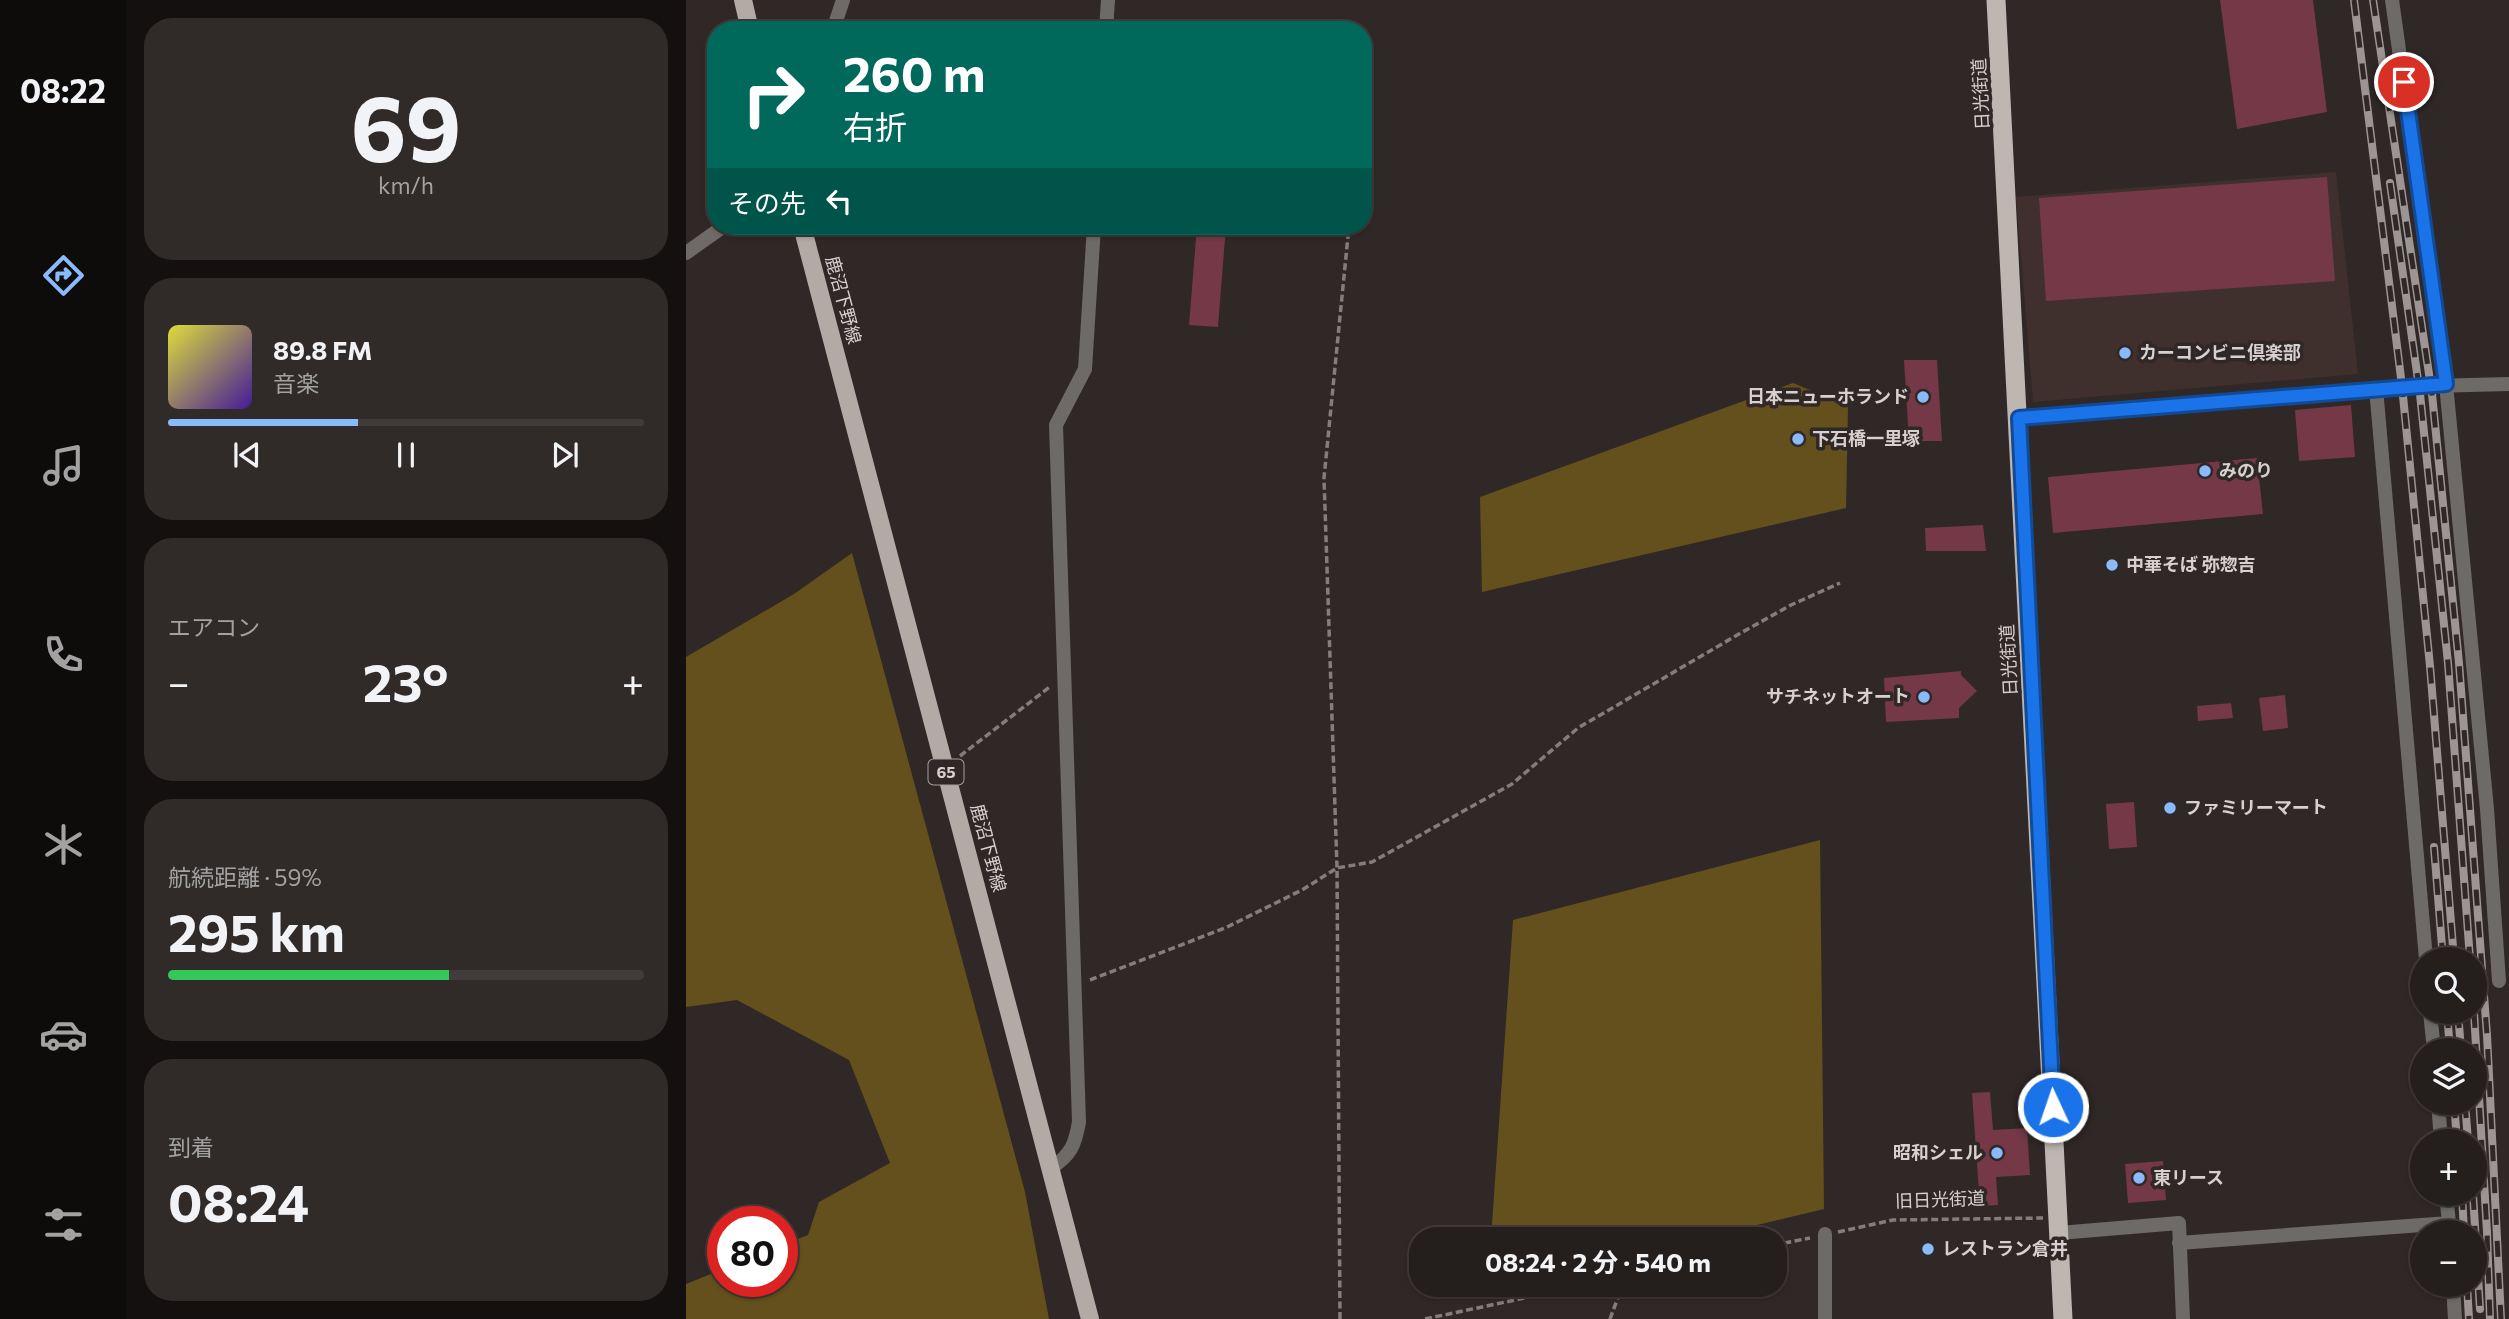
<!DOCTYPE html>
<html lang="ja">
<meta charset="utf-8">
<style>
:root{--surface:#241e1c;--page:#302b29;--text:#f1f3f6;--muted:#a3a2a3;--line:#413c3b;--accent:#89bafc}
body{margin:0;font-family:Commissioner,"Noto Sans JP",sans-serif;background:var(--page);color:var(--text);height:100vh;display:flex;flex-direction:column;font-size:26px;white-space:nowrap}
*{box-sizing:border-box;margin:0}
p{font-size:23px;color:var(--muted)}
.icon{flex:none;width:38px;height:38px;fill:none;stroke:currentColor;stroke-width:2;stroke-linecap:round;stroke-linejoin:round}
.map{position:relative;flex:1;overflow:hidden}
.panel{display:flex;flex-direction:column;gap:18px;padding:18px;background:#14100f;width:560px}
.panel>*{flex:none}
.hud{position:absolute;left:21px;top:21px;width:665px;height:214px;border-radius:28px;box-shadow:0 2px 5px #0004,0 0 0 2px var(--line);background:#00695c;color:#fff;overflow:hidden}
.controls{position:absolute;left:1724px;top:947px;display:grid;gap:14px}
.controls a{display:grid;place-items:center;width:77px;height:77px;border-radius:50%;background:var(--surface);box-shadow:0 2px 5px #0004,0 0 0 2px var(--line);font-size:35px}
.speed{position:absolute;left:21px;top:1206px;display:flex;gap:14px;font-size:35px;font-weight:700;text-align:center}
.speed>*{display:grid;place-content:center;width:91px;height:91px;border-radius:50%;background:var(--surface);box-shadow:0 2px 5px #0004,0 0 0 2px var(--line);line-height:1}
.speed .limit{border:10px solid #d22;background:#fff;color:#111}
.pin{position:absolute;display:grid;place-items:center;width:60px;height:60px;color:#fff;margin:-30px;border:4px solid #fff;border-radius:50%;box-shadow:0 2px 7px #0007}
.me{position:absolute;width:77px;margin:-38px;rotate:357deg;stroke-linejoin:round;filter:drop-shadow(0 0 5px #0008)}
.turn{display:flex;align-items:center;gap:24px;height:147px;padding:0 21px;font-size:32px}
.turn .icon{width:91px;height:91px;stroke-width:2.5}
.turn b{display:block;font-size:49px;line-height:60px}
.then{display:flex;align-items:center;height:66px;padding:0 21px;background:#0003;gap:14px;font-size:26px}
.big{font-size:52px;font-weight:700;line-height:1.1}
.panel .tile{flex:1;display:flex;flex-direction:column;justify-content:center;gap:10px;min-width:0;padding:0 24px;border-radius:28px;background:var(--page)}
.panel .dial{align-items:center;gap:0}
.dial b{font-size:91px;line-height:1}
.song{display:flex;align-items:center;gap:21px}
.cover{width:84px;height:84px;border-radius:10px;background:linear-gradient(135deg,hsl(60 70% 55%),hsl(260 70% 35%))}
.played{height:7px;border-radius:4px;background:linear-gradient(90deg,var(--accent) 40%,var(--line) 40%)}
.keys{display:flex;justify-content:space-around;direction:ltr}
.heat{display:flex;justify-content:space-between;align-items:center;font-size:38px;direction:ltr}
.charge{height:10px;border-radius:5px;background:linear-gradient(90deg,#34c759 59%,var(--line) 0)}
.trip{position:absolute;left:723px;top:1227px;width:378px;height:70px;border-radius:28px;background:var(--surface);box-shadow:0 2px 5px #0004,0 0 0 2px var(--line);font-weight:700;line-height:70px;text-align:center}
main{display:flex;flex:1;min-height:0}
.tab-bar{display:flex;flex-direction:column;width:126px;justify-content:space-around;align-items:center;background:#0e0c0b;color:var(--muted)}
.tab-bar .icon{width:49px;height:49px}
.tab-bar .on{color:var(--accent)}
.tab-bar b{font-size:32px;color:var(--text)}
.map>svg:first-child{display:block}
.built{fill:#3f302d}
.green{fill:#64501c}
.building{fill:#743847}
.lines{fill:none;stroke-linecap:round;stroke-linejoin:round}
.path{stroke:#847d7b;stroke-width:3.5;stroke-dasharray:7 3.5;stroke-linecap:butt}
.minor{stroke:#6d6a68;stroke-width:14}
.primary{stroke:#b1aaa5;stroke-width:18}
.trunk{stroke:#beb6b1;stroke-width:19}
.rail-casing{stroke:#9c9594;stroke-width:8}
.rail{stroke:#302826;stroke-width:5;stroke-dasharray:16;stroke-linecap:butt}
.route-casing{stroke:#114b97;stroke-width:18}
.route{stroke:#1a73e8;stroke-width:12}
.poi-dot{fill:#89bafc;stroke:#302826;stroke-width:2.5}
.labels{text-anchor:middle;stroke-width:7;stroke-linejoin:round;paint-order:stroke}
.shield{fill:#302826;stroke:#a49e9c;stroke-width:2}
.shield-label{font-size:16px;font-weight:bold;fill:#d6d0cf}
.street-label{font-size:18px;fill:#d6d0cf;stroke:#302826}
.poi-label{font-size:18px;font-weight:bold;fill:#d6d0cf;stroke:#302826;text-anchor:start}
</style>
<main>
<nav class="tab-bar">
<b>08:22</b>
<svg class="icon on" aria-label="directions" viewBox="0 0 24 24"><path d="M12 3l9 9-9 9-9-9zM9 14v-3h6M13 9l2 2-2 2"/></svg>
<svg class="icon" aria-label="music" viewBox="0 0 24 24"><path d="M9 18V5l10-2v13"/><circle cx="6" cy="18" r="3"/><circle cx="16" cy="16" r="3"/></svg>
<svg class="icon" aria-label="phone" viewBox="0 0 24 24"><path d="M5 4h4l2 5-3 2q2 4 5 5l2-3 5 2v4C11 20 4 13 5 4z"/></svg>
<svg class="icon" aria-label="climate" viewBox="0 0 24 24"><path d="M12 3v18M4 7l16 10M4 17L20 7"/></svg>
<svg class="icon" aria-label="car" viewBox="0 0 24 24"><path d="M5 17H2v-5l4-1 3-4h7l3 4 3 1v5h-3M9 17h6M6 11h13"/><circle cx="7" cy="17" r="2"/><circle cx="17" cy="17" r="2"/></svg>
<svg class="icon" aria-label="filters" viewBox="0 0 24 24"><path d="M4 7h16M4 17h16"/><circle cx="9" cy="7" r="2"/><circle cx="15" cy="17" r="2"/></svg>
</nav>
<section class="panel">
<div class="tile dial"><b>69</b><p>km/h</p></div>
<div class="tile">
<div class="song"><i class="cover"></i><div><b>89.8 FM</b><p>音楽</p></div></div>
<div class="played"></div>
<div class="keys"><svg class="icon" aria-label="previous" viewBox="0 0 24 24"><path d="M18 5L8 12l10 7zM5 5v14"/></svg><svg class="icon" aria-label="pause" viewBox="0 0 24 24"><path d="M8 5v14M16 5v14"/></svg><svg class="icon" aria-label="next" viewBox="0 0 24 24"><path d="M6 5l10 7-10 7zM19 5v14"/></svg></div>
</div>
<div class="tile"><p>エアコン</p>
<div class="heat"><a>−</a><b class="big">23°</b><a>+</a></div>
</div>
<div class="tile"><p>航続距離 · 59%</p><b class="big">295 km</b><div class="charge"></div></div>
<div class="tile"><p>到着</p><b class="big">08:24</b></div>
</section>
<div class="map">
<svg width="1823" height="1319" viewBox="0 0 1823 1319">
<rect width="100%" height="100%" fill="#302826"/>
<path class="built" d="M1650 172 1672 374 1347 402 1330 197Z"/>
<path class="green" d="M1107 383 1162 406 1160 508 796 592 794 497Z
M166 553 339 1192 363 1319H0V1284L37 1269V1281H96V1245L122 1235 133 1202 204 1163 163 1060 51 1000 0 1007V657L108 594Z
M1134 840 1138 1209 1012 1239H805L827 920Z"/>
<path class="building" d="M1534 0H1627L1641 112 1551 129Z
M1641 177 1649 281 1360 301 1353 198Z
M511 226H540L532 327 503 325Z
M1218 360H1251L1256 441H1223Z
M1665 405 1669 457 1613 461 1609 410Z
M1571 458 1577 514 1367 533 1362 477Z
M1297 525 1300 551H1240L1239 528Z
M1275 671V675L1291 691 1273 708V718L1200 722 1198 678Z
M1599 695 1602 728 1577 731 1573 698Z
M1545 703 1547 718 1512 721 1511 706Z
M1448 802 1451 847 1423 849 1420 804Z
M1304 1092 1307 1130 1341 1128 1344 1175 1310 1177 1312 1205 1294 1206 1286 1093Z
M1477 1161 1480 1200 1442 1203 1439 1164Z"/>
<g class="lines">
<path class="path" d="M165 21 177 30
M274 756 365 686
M404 980 539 928 616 890 651 868 686 862 826 784 892 728 1053 634 1105 605 1154 583
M1152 1232 1207 1220 1357 1218
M1088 1245 1124 1238
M654 1319 651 868 638 478 663 226
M739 1319 905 1284
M924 1319 937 1284"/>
<path class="minor" d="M1706 0 1760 384 1801 809 1813 981
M147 30 157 0
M420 30 422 0
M0 253 38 226
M1690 388 1740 959
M1333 418 1706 387 1823 384
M1744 1012 1748 1050
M1752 1102 1755 1141
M365 1168C385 1155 389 1145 393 1122L370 425 399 369 408 226
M1760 1194 1763 1223
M1373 1233 1493 1223 1497 1319
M1493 1243 1763 1223V1232
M1767 1284 1769 1319
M1139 1319V1234"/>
<path class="primary" d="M57 0 64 30
M116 226 404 1319"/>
<path class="trunk" d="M1310 0 1377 1319"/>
<defs>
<path id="rail" d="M1668 0 1716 386 1744 666 1768 959
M1687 0 1746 394 1773 663 1801 1035 1815 1319
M1704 183 1734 394 1762 663 1784 959
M1748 847 1757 959
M1761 1012 1764 1050
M1772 1012 1775 1050
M1788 1012 1801 1232 1804 1319
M1768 1102 1771 1141
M1779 1102 1782 1141
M1776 1194 1778 1232
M1787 1194 1794 1309
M1781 1284 1783 1319"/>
</defs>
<use href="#rail" class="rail-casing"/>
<use href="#rail" class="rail"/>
</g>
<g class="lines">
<defs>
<path id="route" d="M1367 1107 1333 418 1760 384 1718 82"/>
</defs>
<use href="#route" class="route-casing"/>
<use href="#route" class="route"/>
</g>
<g class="poi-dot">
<circle cx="1439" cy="353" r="7"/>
<circle cx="1237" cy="397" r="7"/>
<circle cx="1112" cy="439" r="7"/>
<circle cx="1519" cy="471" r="7"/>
<circle cx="1426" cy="565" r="7"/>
<circle cx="1238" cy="697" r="7"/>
<circle cx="1484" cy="808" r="7"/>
<circle cx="1311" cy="1153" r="7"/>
<circle cx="1453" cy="1178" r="7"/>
<circle cx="1242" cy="1249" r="7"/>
</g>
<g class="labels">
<rect class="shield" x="242.5" y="759.5" width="35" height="25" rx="5"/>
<g class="shield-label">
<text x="260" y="778">65</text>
</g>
<g class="street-label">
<text transform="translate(1295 94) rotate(-93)" y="6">日光街道</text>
<text transform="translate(157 300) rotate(75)" y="6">鹿沼下野線</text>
<text transform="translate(1323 660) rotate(-93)" y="6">日光街道</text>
<text transform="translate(302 848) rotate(75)" y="6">鹿沼下野線</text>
<text transform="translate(1254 1200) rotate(-2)" y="6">旧日光街道</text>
</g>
<g class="poi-label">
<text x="1453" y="359">カーコンビニ倶楽部</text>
<text x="1223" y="403" text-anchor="end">日本ニューホランド</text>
<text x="1126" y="445">下石橋一里塚</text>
<text x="1533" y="477">みのり</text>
<text x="1440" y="571">中華そば 弥惣吉</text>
<text x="1224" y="703" text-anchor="end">サチネットオート</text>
<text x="1498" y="814">ファミリーマート</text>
<text x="1297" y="1159" text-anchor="end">昭和シェル</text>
<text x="1467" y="1184">東リース</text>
<text x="1256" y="1255">レストラン倉井</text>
</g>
</g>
</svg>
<div class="controls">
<a><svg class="icon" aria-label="search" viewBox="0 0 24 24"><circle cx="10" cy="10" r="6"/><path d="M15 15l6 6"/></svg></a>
<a><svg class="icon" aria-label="layers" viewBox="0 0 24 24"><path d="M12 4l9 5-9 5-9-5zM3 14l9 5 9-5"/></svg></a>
<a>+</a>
<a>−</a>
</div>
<div class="speed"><div class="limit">80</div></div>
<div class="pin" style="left:1718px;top:82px;background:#d93025"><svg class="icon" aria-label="arrive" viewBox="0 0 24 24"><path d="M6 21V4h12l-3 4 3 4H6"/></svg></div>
<svg class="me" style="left:1367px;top:1107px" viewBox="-20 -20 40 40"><circle r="17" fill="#1a73e8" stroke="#fff" stroke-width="3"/><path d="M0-11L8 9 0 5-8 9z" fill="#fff"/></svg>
<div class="trip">08:24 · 2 分 · 540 m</div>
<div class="hud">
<div class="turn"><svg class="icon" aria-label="right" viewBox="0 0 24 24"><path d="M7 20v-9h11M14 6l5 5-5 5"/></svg><div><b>260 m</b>右折</div></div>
<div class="then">その先<svg class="icon" aria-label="left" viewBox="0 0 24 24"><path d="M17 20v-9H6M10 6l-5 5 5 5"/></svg></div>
</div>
</div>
</main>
